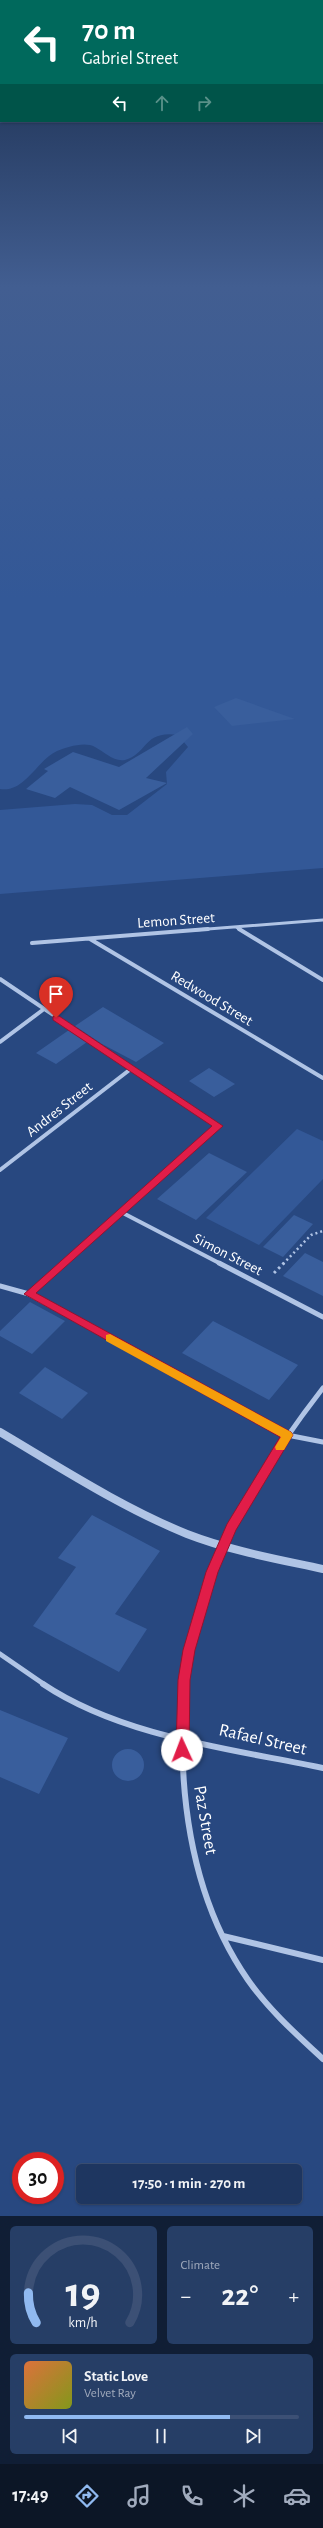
<!DOCTYPE html>
<meta charset="utf-8">
<style>
:root{--surface:#1e3660;--page:#263e66;--text:#f1f3f6;--muted:#a1abbd;--line:#3c5075;--accent:#90b9f0}
body{margin:0;font-family:"Alegreya Sans",sans-serif;background:var(--page);color:var(--text);height:100vh;display:flex;flex-direction:column;font-size:15px;white-space:nowrap}
*{box-sizing:border-box;margin:0}
p{font-size:13px;color:var(--muted)}
.icon{flex:none;width:22px;height:22px;fill:none;stroke:currentColor;stroke-width:2;stroke-linecap:round;stroke-linejoin:round}
.map{position:relative;height:2216px;overflow:hidden}
.drawer{display:flex;flex-direction:column;gap:10px;padding:10px;background:#101e35;flex:1}
.drawer>*{flex:none}
.hud{position:absolute;left:0px;top:0px;width:323px;height:122px;box-shadow:0 1px 3px #0004,0 0 0 1px var(--line);background:#00695c;color:#fff;overflow:hidden}
.speed{position:absolute;left:12px;top:2152px;display:flex;gap:8px;font-size:20px;font-weight:700;text-align:center}
.speed>*{display:grid;place-content:center;width:52px;height:52px;border-radius:50%;background:var(--surface);box-shadow:0 1px 3px #0004,0 0 0 1px var(--line);line-height:1}
.speed .limit{border:6px solid #d22;background:#fff;color:#111}
.pin{position:absolute;display:grid;place-items:center;width:34px;height:34px;color:#fff;margin:-41px -17px;border-radius:50% 50% 50% 0;rotate:-45deg;box-shadow:0 0 4px #0007}
.pin .icon{rotate:45deg}
.me{position:absolute;width:44px;margin:-22px;rotate:358deg;stroke-linejoin:round;filter:drop-shadow(0 0 3px #0008)}
.turn{display:flex;align-items:center;gap:14px;height:84px;padding:0 16px;font-size:18px}
.turn .icon{width:52px;height:52px;stroke-width:2.5}
.turn b{display:block;font-size:28px;line-height:34px}
.lanes{display:flex;align-items:center;height:38px;padding:0 16px;background:#0003;justify-content:center;gap:20px;direction:ltr}
.lanes .off{opacity:.35}
.big{font-size:30px;font-weight:600;line-height:1.1}
.drawer .widget{flex:1;display:flex;flex-direction:column;justify-content:center;gap:6px;min-width:0;padding:0 14px;border-radius:6px;background:var(--page)}
.drawer .dial{align-items:center;gap:0}
.dial svg{height:104px;overflow:visible;fill:none;stroke:var(--line);stroke-width:7;stroke-linecap:round;text-anchor:middle}
.dial text{fill:var(--text);stroke:none}
.song{display:flex;align-items:center;gap:12px}
.cover{width:48px;height:48px;border-radius:6px;background:linear-gradient(135deg,hsl(20 70% 55%),hsl(70 70% 35%))}
.played{height:4px;border-radius:2px;background:linear-gradient(90deg,var(--accent) 75%,var(--line) 75%)}
.keys{display:flex;justify-content:space-around;direction:ltr}
.heat{display:flex;justify-content:space-between;align-items:center;font-size:22px;direction:ltr}
.drawer .tiles{flex:1;display:grid;gap:10px;grid-template-columns:1fr 1fr}
.widget:last-child{grid-column:span 2}
.trip{position:absolute;left:76px;top:2164px;width:226px;height:40px;border-radius:6px;background:var(--surface);box-shadow:0 1px 3px #0004,0 0 0 1px var(--line);font-weight:600;line-height:40px;text-align:center}
.tab-bar{display:flex;height:64px;justify-content:space-around;align-items:center;background:#0c1626;color:var(--muted)}
.tab-bar .icon{width:28px;height:28px}
.tab-bar .on{color:var(--accent)}
.tab-bar b{font-size:18px;color:var(--text)}
.map>svg:first-child{display:block}
.green{fill:#335897}
.building{fill:#395e9c}
.lines{fill:none;stroke-linecap:round;stroke-linejoin:round}
.path-far1{stroke:#b0c4e5;stroke-width:2.5;stroke-dasharray:2 3;stroke-linecap:butt}
.path{stroke:#b0c4e5;stroke-width:3;stroke-dasharray:2.5 3.5;stroke-linecap:butt}
.minor-far3{stroke:#b0c4e5;stroke-width:3}
.minor-far2{stroke:#b0c4e5;stroke-width:4}
.minor-far1{stroke:#b0c4e5;stroke-width:5}
.minor{stroke:#b0c4e5;stroke-width:6}
.tertiary{stroke:#b0c4e5;stroke-width:8}
.route{fill:#e11d48;stroke:#92132f}
.slow{fill:#f59e0b}
.labels{text-anchor:middle;stroke-width:4;stroke-linejoin:round;paint-order:stroke}
.street-label{font-size:15px;fill:#fff;stroke:#284880}
.near-street-label{font-size:18px;fill:#fff;stroke:#284880}
</style>
<div class="map">
<svg width="323" height="2216" viewBox="0 0 323 2216">
<rect width="100%" height="100%" fill="#284880"/>
<path class="green" d="M0 288H323V868L0 894V810L75 804 92 805 112 815H127L167 784 166 772 188 747 178 735C143 730 148 754 125 760 113 762 105 752 95 747 85 741 67 747 57 751 37 760 25 793 0 789Z
M297 1129 323 1141V1179L259 1245 206 1218Z"/>
<path class="building" d="M236 698 295 719 232 726 214 707Z
M187 727 193 734 146 778 167 783 119 810 70 787 55 798 26 789 48 771 44 769 73 752 119 767Z
M103 1007 164 1043 136 1062 102 1044 75 1026Z
M69 1030 87 1042 56 1064 36 1053Z
M209 1068 235 1084 214 1097 189 1081Z
M209 1153 247 1172 196 1220 157 1199Z
M294 1215 313 1224 283 1257 263 1247Z
M305 1253 323 1262V1296L283 1276Z
M30 1302 65 1321 32 1354 0 1336V1331Z
M213 1321 298 1365 269 1400 182 1353Z
M45 1367 88 1393 62 1419 19 1393Z
M92 1515 160 1551 115 1614 147 1629 119 1672 33 1626 76 1567 58 1558Z
M0 1710 68 1738 39 1794 0 1777Z
M112 1765a16 16 0 1 1 32 0a16 16 0 1 1-32 0Z"/>
<g class="lines">
<path class="path-far1" d="M283 1264 311 1235 323 1231"/>
<path class="path" d="M274 1273 284 1263"/>
<path class="minor-far3" d="M236 927 241 930
M195 930 323 920"/>
<path class="minor-far2" d="M239 929 323 980
M90 939 323 1078
M32 943 208 929
M0 979 218 1126 63 1264
M0 1042 44 1009
M0 1170 132 1068
M121 1212 221 1264"/>
<path class="minor-far1" d="M219 1263 323 1317
M0 1286 29 1294 287 1435 323 1442
M29 1294 64 1263
M0 1654 45 1685
M184 1685C191 1580 260 1469 323 1388"/>
<path class="minor" d="M43 1684C122 1737 232 1749 323 1768
M184 1684C177 1785 189 1895 248 1980 269 2010 297 2035 323 2059
M223 1936 323 1960"/>
<path class="tertiary" d="M0 1432C61 1468 121 1507 187 1534 231 1551 277 1559 323 1569"/>
</g>
<linearGradient id="sky" x2="0" y2="1"><stop stop-color="#162846"/><stop offset="0.48" stop-color="#425e91"/><stop offset="1" stop-color="#425e91" stop-opacity="0"/></linearGradient>
<rect width="323" height="598" fill="url(#sky)"/>
<path class="route" d="M53 1016H59L223 1126 36 1293 291 1432 293 1435 236 1530 218 1572 195 1650 190 1680 189 1750 187 1755 182 1757 177 1755 176 1750 178 1680 183 1650 206 1572 227 1524 280 1437 24 1294 212 1126 53 1020Z"/>
<path class="slow" d="M110 1334 291 1432 293 1435 284 1450H276L275 1447 281 1437 106 1341V1335Z"/>
<g class="labels">
<g class="street-label">
<text transform="translate(176 920) rotate(-4)" y="5">Lemon Street</text>
<text transform="translate(212 998) rotate(31)" y="5">Redwood Street</text>
<text transform="translate(59 1109) rotate(-38)" y="5">Andres Street</text>
<text transform="translate(228 1254) rotate(27)" y="5">Simon Street</text>
</g>
<g class="near-street-label">
<text transform="translate(263 1739) rotate(13)" y="6">Rafael Street</text>
<text transform="translate(206 1820) rotate(80)" y="6">Paz Street</text>
</g>
</g>
</svg>
<div class="speed"><div class="limit">30</div></div>
<div class="pin" style="left:56px;top:1018px;background:#d93025"><svg class="icon" aria-label="arrive" viewBox="0 0 24 24"><path d="M6 21V4h12l-3 4 3 4H6"/></svg></div>
<svg class="me" style="left:182px;top:1750px" viewBox="-20 -20 40 40"><circle r="19" fill="#fff"/><path d="M0-13L10 11 0 6-10 11z" fill="#e11d48"/></svg>
<div class="trip">17:50 · 1 min · 270 m</div>
<div class="hud">
<div class="turn"><svg class="icon" aria-label="left" viewBox="0 0 24 24"><path d="M17 20v-9H6M10 6l-5 5 5 5"/></svg><div><b>70 m</b>Gabriel Street</div></div>
<div class="lanes"><svg class="icon" aria-label="left" viewBox="0 0 24 24"><path d="M17 20v-9H6M10 6l-5 5 5 5"/></svg><svg class="icon off" aria-label="ahead" viewBox="0 0 24 24"><path d="M12 20V5M6 11l6-6 6 6"/></svg><svg class="icon off" aria-label="right" viewBox="0 0 24 24"><path d="M7 20v-9h11M14 6l5 5-5 5"/></svg></div>
</div>
</div>
<section class="drawer">
<div class="tiles">
<div class="widget dial"><svg viewBox="0 0 100 80">
<path d="M14 69A42 42 0 1 1 86 69"/>
<path d="M14 69A42 42 0 0 1 8 46" stroke="#90b9f0"/>
<text x="50" y="56" font-size="32" font-weight="700">19</text>
<text x="50" y="72" font-size="11">km/h</text>
</svg></div>
<div class="widget"><p>Climate</p>
<div class="heat"><a>−</a><b class="big">22°</b><a>+</a></div>
</div>
<div class="widget">
<div class="song"><i class="cover"></i><div><b>Static Love</b><p>Velvet Ray</p></div></div>
<div class="played"></div>
<div class="keys"><svg class="icon" aria-label="previous" viewBox="0 0 24 24"><path d="M18 5L8 12l10 7zM5 5v14"/></svg><svg class="icon" aria-label="pause" viewBox="0 0 24 24"><path d="M8 5v14M16 5v14"/></svg><svg class="icon" aria-label="next" viewBox="0 0 24 24"><path d="M6 5l10 7-10 7zM19 5v14"/></svg></div>
</div>
</div>
</section>
<nav class="tab-bar">
<b>17:49</b>
<svg class="icon on" aria-label="directions" viewBox="0 0 24 24"><path d="M12 3l9 9-9 9-9-9zM9 14v-3h6M13 9l2 2-2 2"/></svg>
<svg class="icon" aria-label="music" viewBox="0 0 24 24"><path d="M9 18V5l10-2v13"/><circle cx="6" cy="18" r="3"/><circle cx="16" cy="16" r="3"/></svg>
<svg class="icon" aria-label="phone" viewBox="0 0 24 24"><path d="M5 4h4l2 5-3 2q2 4 5 5l2-3 5 2v4C11 20 4 13 5 4z"/></svg>
<svg class="icon" aria-label="climate" viewBox="0 0 24 24"><path d="M12 3v18M4 7l16 10M4 17L20 7"/></svg>
<svg class="icon" aria-label="car" viewBox="0 0 24 24"><path d="M5 17H2v-5l4-1 3-4h7l3 4 3 1v5h-3M9 17h6M6 11h13"/><circle cx="7" cy="17" r="2"/><circle cx="17" cy="17" r="2"/></svg>
</nav>
